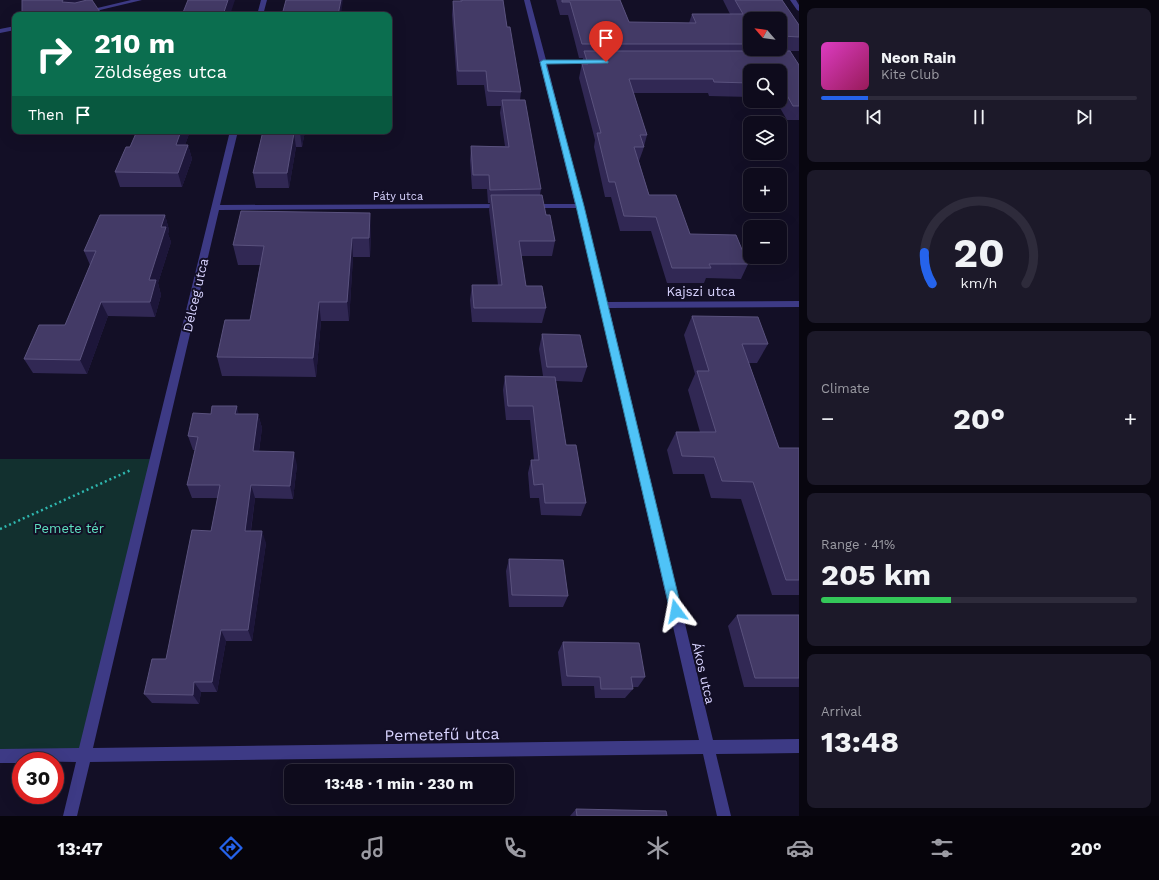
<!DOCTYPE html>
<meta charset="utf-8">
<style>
:root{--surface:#0e0b1c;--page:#1c1929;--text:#f1f3f6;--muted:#9b9ba3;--line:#2e2b3b;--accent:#2563eb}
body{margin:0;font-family:"Work Sans",sans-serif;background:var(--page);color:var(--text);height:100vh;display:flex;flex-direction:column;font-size:15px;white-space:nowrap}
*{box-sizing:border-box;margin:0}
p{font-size:13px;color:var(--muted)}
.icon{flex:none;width:22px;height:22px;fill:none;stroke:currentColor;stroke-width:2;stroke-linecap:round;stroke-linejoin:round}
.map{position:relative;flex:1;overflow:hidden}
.side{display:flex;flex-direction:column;gap:8px;padding:8px;background:#08060f;width:360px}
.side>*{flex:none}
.hud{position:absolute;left:12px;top:12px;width:380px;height:122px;border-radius:8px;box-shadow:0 4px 16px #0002,0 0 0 1px var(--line);background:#0b6e4f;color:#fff;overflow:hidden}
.needle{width:26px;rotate:298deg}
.controls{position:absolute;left:743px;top:12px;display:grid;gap:8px}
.controls a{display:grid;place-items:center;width:44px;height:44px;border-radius:8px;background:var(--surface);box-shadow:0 4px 16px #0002,0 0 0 1px var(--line);font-size:20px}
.speed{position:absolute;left:12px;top:752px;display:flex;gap:8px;font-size:20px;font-weight:700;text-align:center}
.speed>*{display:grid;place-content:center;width:52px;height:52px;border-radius:50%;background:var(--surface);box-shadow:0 4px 16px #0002,0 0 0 1px var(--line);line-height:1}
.speed .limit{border:6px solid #d22;background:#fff;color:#111}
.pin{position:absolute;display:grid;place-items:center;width:34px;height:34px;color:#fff;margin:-41px -17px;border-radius:50% 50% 50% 0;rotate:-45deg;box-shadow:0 0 4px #0007}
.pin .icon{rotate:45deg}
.me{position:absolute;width:44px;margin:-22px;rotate:347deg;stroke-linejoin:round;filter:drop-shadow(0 0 3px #0008)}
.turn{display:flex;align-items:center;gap:14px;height:84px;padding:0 16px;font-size:18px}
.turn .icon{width:52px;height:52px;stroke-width:2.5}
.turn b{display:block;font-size:28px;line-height:34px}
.then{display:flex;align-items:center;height:38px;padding:0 16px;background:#0003;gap:8px;font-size:15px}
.big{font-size:30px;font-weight:700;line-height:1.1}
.side .tile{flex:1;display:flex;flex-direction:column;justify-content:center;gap:6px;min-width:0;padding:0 14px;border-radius:8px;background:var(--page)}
.side .dial{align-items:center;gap:0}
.dial svg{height:104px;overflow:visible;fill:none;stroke:var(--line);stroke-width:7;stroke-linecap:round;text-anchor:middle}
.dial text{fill:var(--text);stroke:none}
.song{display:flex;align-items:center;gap:12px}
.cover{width:48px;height:48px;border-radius:6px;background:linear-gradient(135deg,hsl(310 70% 55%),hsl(330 70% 35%))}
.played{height:4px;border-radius:2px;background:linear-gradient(90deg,var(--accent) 15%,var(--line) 15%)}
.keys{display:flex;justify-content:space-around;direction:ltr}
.heat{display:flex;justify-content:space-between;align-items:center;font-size:22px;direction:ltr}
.charge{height:6px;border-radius:3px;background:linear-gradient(90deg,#34c759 41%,var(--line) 0)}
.trip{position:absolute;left:284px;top:764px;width:230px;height:40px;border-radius:8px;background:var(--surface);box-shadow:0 4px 16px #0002,0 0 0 1px var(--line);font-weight:700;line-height:40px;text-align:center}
.tabs{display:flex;height:64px;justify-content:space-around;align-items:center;background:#06040b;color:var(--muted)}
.tabs .icon{width:28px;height:28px}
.tabs .on{color:var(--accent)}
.tabs b{font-size:18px;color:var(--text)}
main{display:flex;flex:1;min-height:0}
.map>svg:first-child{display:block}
.green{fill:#12302f}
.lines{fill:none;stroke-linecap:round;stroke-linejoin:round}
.path{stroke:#2fb8b0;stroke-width:2.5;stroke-dasharray:2 3;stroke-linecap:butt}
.minor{fill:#3d3a85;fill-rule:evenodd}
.wall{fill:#312854;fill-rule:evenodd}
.shaded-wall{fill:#1d163a}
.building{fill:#433a66;stroke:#5a527e}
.route{fill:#4fc3f7;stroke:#337fa1}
.labels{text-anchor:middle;stroke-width:4;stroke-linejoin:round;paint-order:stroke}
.far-street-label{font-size:11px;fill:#d9d4ff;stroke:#130f26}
.street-label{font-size:13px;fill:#d9d4ff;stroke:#130f26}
.park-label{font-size:13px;fill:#5fe0c0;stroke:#130f26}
.near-street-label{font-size:16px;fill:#d9d4ff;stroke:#130f26}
</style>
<main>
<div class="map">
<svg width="799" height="816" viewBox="0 0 799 816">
<rect width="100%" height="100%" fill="#130f26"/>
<path class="green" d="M0 459H156L85 756H0Z"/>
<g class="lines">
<path class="path" d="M0 529 131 470"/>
<path class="minor" d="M131 0H142L79 15H68Z
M261 0H267L263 15H257Z
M524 0H530L546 60H595L598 62 595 64H547L607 302 799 301V307L609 308 713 740 799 739V753L716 754 731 816H717L703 754 90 762 77 816H63L76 762 21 761V763H0V749L79 748 230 131H238L220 205 502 204 506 206 502 208 219 210 93 748 699 740 577 208H532L528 206 532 204H575Z
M790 0H796L799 5V11L797 10Z
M15 26V30L0 33V29Z"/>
</g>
<path class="wall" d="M460 0H503L507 27 521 92 520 100 541 189 540 195 555 241 552 256H521L526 286 546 308 542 323 472 322 470 300 472 285H498L489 210 490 203H488L487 189H472L470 160 471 146H505L500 113 501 106H487L484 85H457L452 15 453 1H460Z
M556 0H620L629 22 689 23 692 14H730L723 0H782L799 25V51H783L799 65V120H787L776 101H780V71H750V97L709 96 708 93H633L647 135 643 150 639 161 649 195 690 234 748 264 741 279 706 278 704 283H667L651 231H620L611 197H605L594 147 595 140 579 78 583 58H579L568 15H560ZM750 19H780V49H750Z
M137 131H190L185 145H188L192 159 182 187H120L115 172 130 147Z
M263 131H305L302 147H296L289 188H256L253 173Z
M165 215 169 230 168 234 171 242 158 283 161 295 155 317 108 316 87 374 33 373 24 359 65 325 90 265 84 251Z
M371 233 370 257H353L349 321H321L316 377 222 376 217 357 250 320 260 265H238L233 245Z
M692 316 768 344 757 363H749L779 448H799V595H772L741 499 711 498 704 474H673L667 450 676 432H700L688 390 695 374 684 335Z
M542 334 587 367 582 382 556 381 566 445 586 503 581 516 541 515 539 498H530L528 473 531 460H534L530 420H506L503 390 505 376H543L539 349Z
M239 414H258L262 428 259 451 297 465 293 499 255 498 251 531 266 543 252 641H226L217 692H201L199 704 152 703 144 694 166 659 211 531 218 498H192L187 485 195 450H193L188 436Z
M509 559 568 596 563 607H509L506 571Z
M737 615H799V687H744L728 626Z
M563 642 645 677 638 687H632L633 689 625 698H595L594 686H562L558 652Z
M576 809 667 816H570Z"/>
<path class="shaded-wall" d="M63 0H90L92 8 62 2Z
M228 0H235L230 15H223Z
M341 0H343L341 15H338Z
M181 131H190L180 159 176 145Z
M300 131H305L302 147 300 133Z
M294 133 296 147 289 188 287 173Z
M188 145 192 159 182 187 178 173Z
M370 213 371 233 370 257 369 238Z
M165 215 169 230 168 234 171 242 158 283 161 295 155 317 150 302 149 280 161 227Z
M352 238 353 257 349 321 347 302Z
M101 302 108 316 87 374 80 360Z
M319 302 321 321 316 377 313 358Z
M237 406 240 420 235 414Z
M258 414 262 428 257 465 253 451Z
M294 452 297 465 293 499 290 486Z
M251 485 255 498 249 543 245 531Z
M262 531 266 543 252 641 248 630Z
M221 630 226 641 217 692 212 682Z
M194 682 201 692 199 704 193 695Z"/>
<path class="building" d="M22 0H63L62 2 75 3 87 0H92L102 15H22Z
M188 0H228L223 15H182Z
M286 0H341L338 15H282Z
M462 0H503L507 27H510L521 92 488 91 486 71H458L453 1H462Z
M562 0H620L629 22 696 23 692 14H743L735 0H782L799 25V37L782 36 786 43H780V19H750V44H582L570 2H562Z
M584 51H790L799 65V106H793L780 83V71H750V83L714 82 713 79H629L647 135H640L644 147H634L649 195H676L690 234 736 235 748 264H709L711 268H672L656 217 624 216 615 182H609L597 133H601L582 64H588Z
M502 100H525L541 189 490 190 489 175H473L471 146 509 147Z
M137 131H181L176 145H188L178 173 115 172 126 147H130Z
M263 131H300V133H294L287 173H253Z
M491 195H542L546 215H550L555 241H519L526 286H542L546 308H474L472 285H502Z
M241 211 370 213 369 238H352L347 302H319L313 358 217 357 225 320H250L264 246 233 245Z
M100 215H165L161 227H166L149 280H156L150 302H101L80 360 24 359 39 325H65L96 251H84Z
M692 316 758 317 768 344H742L779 448H799V580H786L753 482 722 481 714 457 682 456 676 432H716L697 371H709Z
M542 334 580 335 587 367H547Z
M505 376 555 377 566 445H576L586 503H545L543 484 534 485 531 460H539L533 406H508Z
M212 406H237L235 414H258L253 451 294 452 290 486 251 485 245 531H262L248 630H221L212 682H194L193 695 144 694 152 659H166L192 530 211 531 220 485H187L198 437 188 436 193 413 211 414Z
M509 559 563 560 568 596 512 595Z
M737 615H799V678H755Z
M563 642 639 643 645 677H631L633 689H601L600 677 567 676Z
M576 809 666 811 667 816H577Z"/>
<path class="route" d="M606 60 608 61V63L546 64 584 206 682 611 680 614 676 616 672 614 670 611 576 206 540 62 543 60Z"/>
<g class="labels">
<g class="far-street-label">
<text x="398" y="200">Páty utca</text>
</g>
<g class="street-label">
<text x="701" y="296">Kajszi utca</text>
<text transform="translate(195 295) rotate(-77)" y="5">Délceg utca</text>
<text transform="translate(704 673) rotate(77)" y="5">Ákos utca</text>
</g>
<g class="park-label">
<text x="69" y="533">Pemete tér</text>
</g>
<g class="near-street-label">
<text transform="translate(442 734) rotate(-1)" y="6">Pemetefű utca</text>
</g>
</g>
</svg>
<div class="controls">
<a><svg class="needle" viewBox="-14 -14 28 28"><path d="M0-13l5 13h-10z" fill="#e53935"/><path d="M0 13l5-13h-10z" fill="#9b9ba3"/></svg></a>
<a><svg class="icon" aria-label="search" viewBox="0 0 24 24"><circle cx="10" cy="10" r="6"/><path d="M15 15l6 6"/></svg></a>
<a><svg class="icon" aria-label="layers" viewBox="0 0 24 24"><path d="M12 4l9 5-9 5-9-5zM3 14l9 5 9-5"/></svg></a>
<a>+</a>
<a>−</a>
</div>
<div class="speed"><div class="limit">30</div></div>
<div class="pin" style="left:606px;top:62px;background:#d93025"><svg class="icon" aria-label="arrive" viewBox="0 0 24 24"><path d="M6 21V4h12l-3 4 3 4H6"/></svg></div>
<svg class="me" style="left:676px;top:611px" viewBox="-20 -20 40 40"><path d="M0-17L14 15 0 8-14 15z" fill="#4fc3f7" stroke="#fff" stroke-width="4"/></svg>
<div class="trip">13:48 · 1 min · 230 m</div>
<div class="hud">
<div class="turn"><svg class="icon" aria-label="right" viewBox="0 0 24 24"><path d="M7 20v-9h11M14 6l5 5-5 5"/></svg><div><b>210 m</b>Zöldséges utca</div></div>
<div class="then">Then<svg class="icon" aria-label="arrive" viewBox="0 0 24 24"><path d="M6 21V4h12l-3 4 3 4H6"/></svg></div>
</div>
</div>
<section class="side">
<div class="tile">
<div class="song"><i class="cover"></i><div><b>Neon Rain</b><p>Kite Club</p></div></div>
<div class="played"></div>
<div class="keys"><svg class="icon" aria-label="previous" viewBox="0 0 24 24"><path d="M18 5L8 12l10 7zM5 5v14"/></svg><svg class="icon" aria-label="pause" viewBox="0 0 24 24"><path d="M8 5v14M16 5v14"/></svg><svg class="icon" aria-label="next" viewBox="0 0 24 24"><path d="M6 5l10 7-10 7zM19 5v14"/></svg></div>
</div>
<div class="tile dial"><svg viewBox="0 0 100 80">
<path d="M14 69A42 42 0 1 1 86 69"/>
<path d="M14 69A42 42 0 0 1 8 45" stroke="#2563eb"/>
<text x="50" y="56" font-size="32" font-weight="700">20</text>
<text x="50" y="72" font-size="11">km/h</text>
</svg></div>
<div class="tile"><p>Climate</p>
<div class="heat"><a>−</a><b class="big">20°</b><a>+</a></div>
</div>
<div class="tile"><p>Range · 41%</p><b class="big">205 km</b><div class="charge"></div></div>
<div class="tile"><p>Arrival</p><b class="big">13:48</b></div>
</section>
</main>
<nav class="tabs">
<b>13:47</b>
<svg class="icon on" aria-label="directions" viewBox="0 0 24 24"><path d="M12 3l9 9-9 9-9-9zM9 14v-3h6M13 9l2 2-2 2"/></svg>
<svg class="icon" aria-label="music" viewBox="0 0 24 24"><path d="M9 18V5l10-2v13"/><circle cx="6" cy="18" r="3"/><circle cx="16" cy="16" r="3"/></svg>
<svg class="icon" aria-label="phone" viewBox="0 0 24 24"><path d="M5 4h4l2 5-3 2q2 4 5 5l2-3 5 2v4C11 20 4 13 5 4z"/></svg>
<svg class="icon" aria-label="climate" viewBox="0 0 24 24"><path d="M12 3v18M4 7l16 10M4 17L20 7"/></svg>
<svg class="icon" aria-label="car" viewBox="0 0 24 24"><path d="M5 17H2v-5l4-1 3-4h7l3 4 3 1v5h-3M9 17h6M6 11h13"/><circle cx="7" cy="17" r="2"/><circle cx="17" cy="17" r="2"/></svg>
<svg class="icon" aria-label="filters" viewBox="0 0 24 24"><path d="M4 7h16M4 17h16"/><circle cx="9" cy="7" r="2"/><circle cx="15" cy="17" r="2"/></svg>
<b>20°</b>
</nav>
